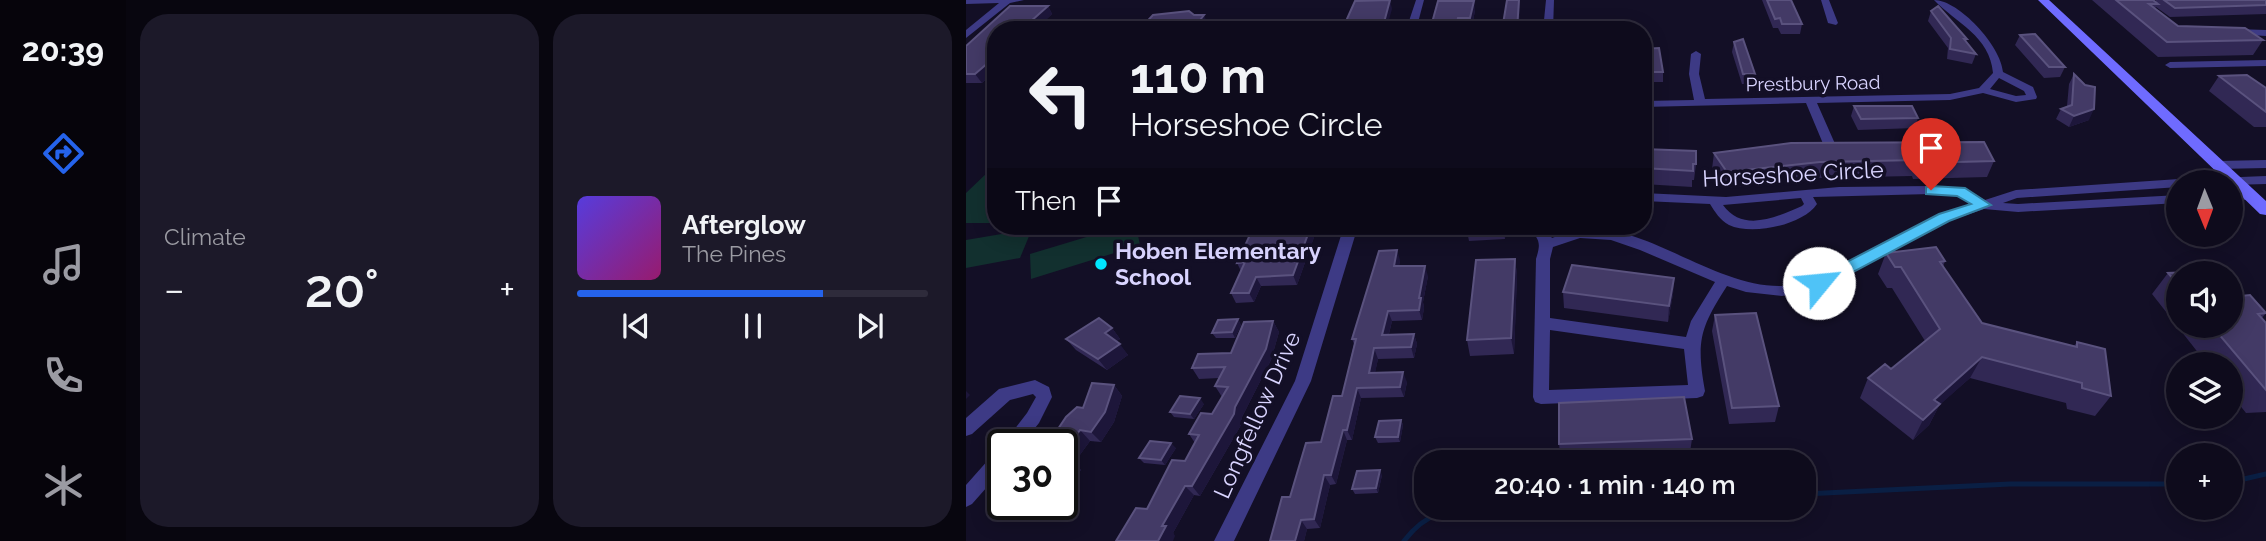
<!DOCTYPE html>
<meta charset="utf-8">
<style>
:root{--surface:#0e0b1c;--page:#1c1929;--text:#f1f3f6;--muted:#9b9ba3;--line:#2e2b3b;--accent:#2563eb}
body{margin:0;font-family:Raleway,sans-serif;background:var(--page);color:var(--text);height:100vh;display:flex;flex-direction:column;font-size:26px;white-space:nowrap}
*{box-sizing:border-box;margin:0}
p{font-size:23px;color:var(--muted)}
.icon{flex:none;width:38px;height:38px;fill:none;stroke:currentColor;stroke-width:2;stroke-linecap:round;stroke-linejoin:round}
.map{position:relative;flex:1;overflow:hidden}
.drawer{display:flex;flex-direction:column;gap:14px;padding:14px;background:#08060f;width:840px}
.drawer>*{flex:none}
.top-card{position:absolute;left:21px;top:21px;width:665px;height:214px;border-radius:28px;box-shadow:0 4px 18px #0003,0 0 0 2px var(--line);background:#0e0b1c;color:var(--text);overflow:hidden}
.needle{width:46px;rotate:179deg}
.fabs{position:absolute;left:1200px;top:170px;display:grid;gap:14px}
.fabs a{display:grid;place-items:center;width:77px;height:77px;border-radius:50%;background:var(--surface);box-shadow:0 4px 18px #0003,0 0 0 2px var(--line);font-size:35px}
.speed{position:absolute;left:21px;top:429px;display:flex;gap:14px;font-size:35px;font-weight:700;text-align:center}
.speed>*{display:grid;place-content:center;width:91px;height:91px;border-radius:50%;background:var(--surface);box-shadow:0 4px 18px #0003,0 0 0 2px var(--line);line-height:1}
.speed .limit{border:4px solid #111;border-radius:10px;background:#fff;color:#111}
.pin{position:absolute;display:grid;place-items:center;width:60px;height:60px;color:#fff;margin:-72px -30px;border-radius:50% 50% 50% 0;rotate:-45deg;box-shadow:0 0 7px #0007}
.pin .icon{rotate:45deg}
.me{position:absolute;width:77px;margin:-38px;rotate:62deg;stroke-linejoin:round;filter:drop-shadow(0 0 5px #0008)}
.turn{display:flex;align-items:center;gap:24px;height:147px;padding:0 28px;font-size:32px}
.turn .icon{width:91px;height:91px;stroke-width:2.5}
.turn b{display:block;font-size:49px;line-height:60px}
.then{display:flex;align-items:center;height:66px;padding:0 28px;background:#0003;gap:14px;font-size:26px}
.big{font-size:52px;font-weight:600;line-height:1.1}
.drawer .tile{flex:1;display:flex;flex-direction:column;justify-content:center;gap:10px;min-width:0;padding:0 24px;border-radius:28px;background:var(--page)}
.song{display:flex;align-items:center;gap:21px}
.cover{width:84px;height:84px;border-radius:10px;background:linear-gradient(135deg,hsl(250 70% 55%),hsl(320 70% 35%))}
.played{height:7px;border-radius:4px;background:linear-gradient(90deg,var(--accent) 70%,var(--line) 70%)}
.keys{display:flex;justify-content:space-around;direction:ltr}
.heat{display:flex;justify-content:space-between;align-items:center;font-size:38px;direction:ltr}
.drawer .tiles{flex:1;display:grid;gap:14px;grid-template-columns:repeat(2,1fr)}
.trip{position:absolute;left:448px;top:450px;width:402px;height:70px;border-radius:28px;background:var(--surface);box-shadow:0 4px 18px #0003,0 0 0 2px var(--line);font-weight:600;line-height:70px;text-align:center}
main{display:flex;flex:1;min-height:0}
.dock{display:flex;flex-direction:column;width:126px;justify-content:space-around;align-items:center;background:#06040b;color:var(--muted)}
.dock .icon{width:49px;height:49px}
.dock .on{color:var(--accent)}
.dock b{font-size:32px;color:var(--text)}
.map>svg:first-child{display:block}
.green{fill:#12302f}
.lines{fill:none;stroke-linecap:round;stroke-linejoin:round}
.stream{stroke:#0a1f44;stroke-width:5}
.minor{fill:#3d3a85;fill-rule:evenodd}
.secondary{fill:#6f6bff;fill-rule:evenodd}
.wall{fill:#312854}
.shaded-wall{fill:#1d163a}
.building{fill:#433a66;stroke:#5a527e;stroke-width:2}
.route{fill:#4fc3f7;stroke:#337fa1;stroke-width:2}
.poi-dot{fill:#00e5ff;stroke:#130f26;stroke-width:2.5}
.labels{text-anchor:middle;stroke-width:7;stroke-linejoin:round;paint-order:stroke}
.far-street-label{font-size:19px;fill:#d9d4ff;stroke:#130f26}
.street-label{font-size:23px;fill:#d9d4ff;stroke:#130f26}
.poi-label{font-size:23px;font-weight:bold;fill:#d9d4ff;stroke:#130f26;text-anchor:start}
</style>
<main>
<nav class="dock">
<b>20:39</b>
<svg class="icon on" aria-label="directions" viewBox="0 0 24 24"><path d="M12 3l9 9-9 9-9-9zM9 14v-3h6M13 9l2 2-2 2"/></svg>
<svg class="icon" aria-label="music" viewBox="0 0 24 24"><path d="M9 18V5l10-2v13"/><circle cx="6" cy="18" r="3"/><circle cx="16" cy="16" r="3"/></svg>
<svg class="icon" aria-label="phone" viewBox="0 0 24 24"><path d="M5 4h4l2 5-3 2q2 4 5 5l2-3 5 2v4C11 20 4 13 5 4z"/></svg>
<svg class="icon" aria-label="climate" viewBox="0 0 24 24"><path d="M12 3v18M4 7l16 10M4 17L20 7"/></svg>
</nav>
<section class="drawer">
<div class="tiles">
<div class="tile"><p>Climate</p>
<div class="heat"><a>−</a><b class="big">20°</b><a>+</a></div>
</div>
<div class="tile">
<div class="song"><i class="cover"></i><div><b>Afterglow</b><p>The Pines</p></div></div>
<div class="played"></div>
<div class="keys"><svg class="icon" aria-label="previous" viewBox="0 0 24 24"><path d="M18 5L8 12l10 7zM5 5v14"/></svg><svg class="icon" aria-label="pause" viewBox="0 0 24 24"><path d="M8 5v14M16 5v14"/></svg><svg class="icon" aria-label="next" viewBox="0 0 24 24"><path d="M6 5l10 7-10 7zM19 5v14"/></svg></div>
</div>
</div>
</section>
<div class="map">
<svg width="1300" height="541" viewBox="0 0 1300 541">
<rect width="100%" height="100%" fill="#130f26"/>
<path class="green" d="M23 171H30V223H0V193Z
M157 226H170L174 245 65 279 64 254Z
M66 229 54 258 0 268V240Z"/>
<g class="lines">
<path class="stream" d="M1265 482 1300 474
M838 494 1044 484H1213
M438 541C460 512 481 509 516 508"/>
<path class="minor" d="M0 0H58L44 3 0 38V30L33 3 0 4Z
M450 0H458L450 30H440Z
M580 0H588L587 30H577Z
M855 0H863L872 23 870 25 862 23Z
M968 0C993 0 1035 46 1037 72L1067 87 1071 97 1070 99 1050 102 1017 93 984 100 851 103 870 146 864 149 858 146 840 103 677 107V101L728 100 723 74 725 54 730 51 735 54 733 74 739 99 984 94 1013 88 1027 73C1024 36 990 23 968 0ZM1033 78 1058 91 1060 95 1050 96 1024 89Z
M1270 29 1300 30V36L1267 34V30Z
M1300 60V66L1204 68 1199 65 1204 62Z
M1300 160V168L1252 169 1246 165 1252 161Z
M1300 176V184L1265 185V182H1244L1250 178Z
M1213 179 1218 182H1213V187L1051 198 1037 203 1052 204 1213 195V203L1052 212 1018 209 983 221 858 287 816 296 780 292 761 286C734 328 730 341 739 391L737 396 731 398 575 404 569 402 567 397 570 259C576 240 572 241 563 226H577L586 238C594 235 603 232 611 230 673 218 748 288 816 286 846 284 873 266 900 253 935 235 969 216 1007 204L991 196 965 194 847 197 851 204C837 225 786 236 763 225 754 220 749 212 744 204L677 201V193L760 197 873 187 965 186 994 188 1019 200 1050 190ZM835 198 838 204 836 206C811 217 777 233 757 205ZM614 238 645 240 674 250 749 282 725 321 720 337 584 318V259L587 247ZM584 330 718 349 722 385 583 390Z
M1286 192 1290 193 1292 196 1290 199 1265 201V193Z
M378 226H392L345 381 268 541H248L329 381Z
M69 380 83 387 86 397 73 423 56 444H37L61 413 70 397 67 394 44 400 6 434 0 436V418L33 389Z
M37 448V469L6 504 0 507V485L31 450Z"/>
<path class="secondary" d="M1072 0H1083L1300 201V215L1294 214 1265 186V182H1261Z"/>
</g>
<path class="wall" d="M796 0H825L836 24 834 34H815L812 28H807Z
M1126 0H1187L1189 2 1190 0H1300V14L1204 17 1190 7 1189 8 1212 26 1297 40 1287 55 1192 57Z
M44 6H82L86 14 69 30H30V70L16 83H0V46Z
M509 10 506 27 494 28V30H464Z
M965 11 1001 39 1000 42 1010 54 1006 64 981 59 982 48 962 21Z
M1054 35 1099 67 1094 77 1078 78 1049 45Z
M768 42 789 74 787 84H776L766 52Z
M677 49 697 72V82H681L677 61Z
M1108 74 1123 120 1103 127 1090 119 1095 109 1101 106 1103 84Z
M1253 76 1300 88V127H1288L1243 91Z
M888 106 952 118 949 128 892 130 885 116Z
M677 149 730 164 728 180H726V187L677 184Z
M748 153 1028 161 1021 177 947 179 946 176 850 178 759 188 746 169Z
M288 226H309L311 231 310 233 328 232 330 226H352L331 285 295 286 288 302 270 303 265 293 275 271 271 263Z
M417 226H443V228L418 229Z
M500 226H540L539 239 503 241Z
M920 253 979 261 977 267 1016 323 1108 346 1111 342 1145 396 1129 416 1101 409 1100 403 1004 378 974 404 963 425 947 440 894 398 902 378 925 369 959 341 926 288H921L912 274Z
M549 259 551 275 548 354 504 356 501 340Z
M434 260 433 266 462 276 457 302 458 308 456 320 426 321 423 334H448L451 344 448 358 412 359 409 372 441 382 438 397 395 398 386 440H381L370 484 364 485 354 528 341 529 338 541H304L324 497 355 442 376 396 388 344 386 339Z
M1202 273H1213V326H1265L1275 296 1300 313 1296 318 1300 323V412L1280 413 1265 394V364H1241L1186 294Z
M708 278 707 294 702 322 598 308 597 292Z
M749 315 813 406 809 422 763 424 746 331Z
M272 319 275 325 269 338H250L246 333Z
M307 321 313 332 305 360 276 417 275 425 234 496 228 495 207 533 209 536 181 509 219 461 229 443 223 434 246 414 256 397 249 386 253 378 233 379 226 368 265 353Z
M146 328 154 339 150 341 162 355 141 370 110 350 100 339Z
M148 385 156 396 148 422 135 442 124 441 108 463 115 470 98 494H96V444L117 408Z
M238 404 228 419 208 417 204 412Z
M435 420 437 425 434 442 412 443 409 437Z
M726 439 723 459 646 462H595L593 444Z
M210 448 199 465 178 463 173 458Z
M416 475 412 493 389 494 386 489Z"/>
<path class="shaded-wall" d="M424 0 426 9 420 30H416Z
M553 0 554 4 553 30H551Z
M508 1 509 10 506 27 504 18Z
M82 6 86 14 69 30H55Z
M238 15 244 30H226Z
M492 18 494 30H490Z
M30 56V70L16 83 9 74Z
M1128 109 1123 120 1103 127 1108 116Z
M305 226H309L311 231 306 242 302 233Z
M345 226H352L331 285 327 275Z
M537 226H540L539 239Z
M431 250 434 260 431 277 428 266Z
M549 259 551 275 548 354 545 338Z
M459 266 462 276 457 302 458 308 456 320 453 310V298Z
M290 277 295 286 288 302 283 293Z
M708 278 707 294 702 322 703 306Z
M422 311 426 321 420 345 416 335Z
M272 319 275 325 269 338 266 332Z
M307 321 313 332 305 360 276 417 275 425 234 496 226 486 269 407Z
M146 328 154 339 147 344 139 333Z
M448 334 451 344 448 358 445 347Z
M154 344 162 355 141 370 132 359Z
M408 348 412 359 407 383 403 373Z
M1016 357 1004 378 957 420 968 400Z
M437 372 441 382 438 397 434 387Z
M148 385 156 396 148 422 135 442 125 432Z
M391 388 395 398 386 440 381 430Z
M0 391 4 395 0 399Z
M234 398 238 404 228 419 224 414Z
M974 404 963 425 947 440 957 420Z
M435 420 437 425 434 442 432 437Z
M114 430 124 441 108 463 115 470 98 494 96 492V455Z
M377 430 381 440 370 484 365 475Z
M205 443 210 448 199 465 195 460Z
M414 470 416 475 412 493 410 488Z
M358 475 364 485 354 528 348 519Z
M219 486 228 495 207 533 209 536 207 541H192L196 526Z
M335 520 341 529 338 541H329Z"/>
<path class="building" d="M424 0 416 30H376L389 1Z
M541 0H553L551 30H536Z
M801 0H825L836 24H816L814 18 809 19Z
M1150 0H1187L1192 4H1183L1212 26 1279 28 1297 40 1201 42Z
M1198 0H1300V5L1209 8Z
M472 1H508L504 18H492L490 30H464Z
M44 6H82L55 30H30V56L9 74H0V46Z
M972 6 1001 39H998L1010 54 984 49 985 38 965 11Z
M223 11 228 15H238L226 30H173L187 15Z
M1069 34 1099 67H1083L1054 35Z
M777 39 789 74H777L768 42Z
M693 48 697 72H681L677 49Z
M1108 74 1119 85 1129 87 1128 109 1108 116 1095 109 1106 105Z
M1281 75 1300 88V112L1253 76Z
M888 106H946L952 118 895 119Z
M1018 142 1028 161 953 163 952 160 854 162 761 172 748 153 825 143Z
M677 149 730 151V164H727V171L677 168Z
M288 226H305L302 233 328 232 330 226H345L327 275 290 277 283 293H265L279 262 271 263Z
M970 247 979 261 974 262 1016 323 1111 347V342L1139 349 1145 396 1116 388V383L1016 357 968 400 974 404 957 420 902 378 919 364 925 369 974 329 935 267H929L920 253Z
M431 250 428 266H459L453 298H455L453 310 422 311 416 335 448 334 445 347 408 348 403 373 437 372 434 387 391 388 381 430H377L365 475H358L348 519 335 520 329 541H304L316 497H324L340 443 355 442 367 396H376L390 339H386L413 251Z
M549 259 545 338 501 340 510 260Z
M606 265 708 278 703 306 597 292Z
M1253 271 1255 273H1213V286L1202 273Z
M1265 285 1275 296 1284 295 1300 313 1292 314 1300 323V390L1246 326H1265Z
M790 313 813 406 766 408 749 315Z
M133 318 146 328 139 333 154 344 132 359 100 339Z
M272 319 266 332 246 333 252 320Z
M307 321 300 349 269 407 268 414 226 486H219L196 526H200L192 541H150L170 508 181 509 206 460 219 461 233 435 223 434 235 413 246 414 262 387 249 386 259 367 226 368 232 354 265 353 278 322Z
M126 383 148 385 139 412 125 432 114 430 96 455V444H82L100 417 111 407 117 408Z
M214 396 234 398 224 414 204 412Z
M718 397 726 439 593 444V403Z
M435 420 432 437H409L413 421Z
M184 441 205 443 195 460 173 458Z
M96 459 104 460 96 471Z
M414 470 410 488 386 489 391 471Z"/>
<path class="route" d="M965 186 999 188 1025 205 983 221 859 287H848V279L973 214 1005 204 991 196 960 194V187Z"/>
<circle class="poi-dot" cx="135" cy="264" r="7"/>
<g class="labels">
<g class="far-street-label">
<text transform="translate(847 83) rotate(-1)" y="7">Prestbury Road</text>
</g>
<g class="street-label">
<text transform="translate(827 174) rotate(-3)" y="8">Horseshoe Circle</text>
<text transform="translate(291 415) rotate(-66)" y="8">Longfellow Drive</text>
</g>
<g class="poi-label">
<text x="149" y="259">Hoben Elementary<tspan x="149" dy="26">School</tspan></text>
</g>
</g>
</svg>
<div class="fabs">
<a><svg class="needle" viewBox="-14 -14 28 28"><path d="M0-13l5 13h-10z" fill="#e53935"/><path d="M0 13l5-13h-10z" fill="#9b9ba3"/></svg></a>
<a><svg class="icon" aria-label="sound" viewBox="0 0 24 24"><path d="M4 9h4l5-4v14l-5-4H4zM17 9q2 3 0 6"/></svg></a>
<a><svg class="icon" aria-label="layers" viewBox="0 0 24 24"><path d="M12 4l9 5-9 5-9-5zM3 14l9 5 9-5"/></svg></a>
<a>+</a>
</div>
<div class="speed"><div class="limit">30</div></div>
<div class="pin" style="left:965px;top:190px;background:#d93025"><svg class="icon" aria-label="arrive" viewBox="0 0 24 24"><path d="M6 21V4h12l-3 4 3 4H6"/></svg></div>
<svg class="me" style="left:853px;top:283px" viewBox="-20 -20 40 40"><circle r="19" fill="#fff"/><path d="M0-13L10 11 0 6-10 11z" fill="#4fc3f7"/></svg>
<div class="trip">20:40 · 1 min · 140 m</div>
<div class="top-card">
<div class="turn"><svg class="icon" aria-label="left" viewBox="0 0 24 24"><path d="M17 20v-9H6M10 6l-5 5 5 5"/></svg><div><b>110 m</b>Horseshoe Circle</div></div>
<div class="then">Then<svg class="icon" aria-label="arrive" viewBox="0 0 24 24"><path d="M6 21V4h12l-3 4 3 4H6"/></svg></div>
</div>
</div>
</main>
